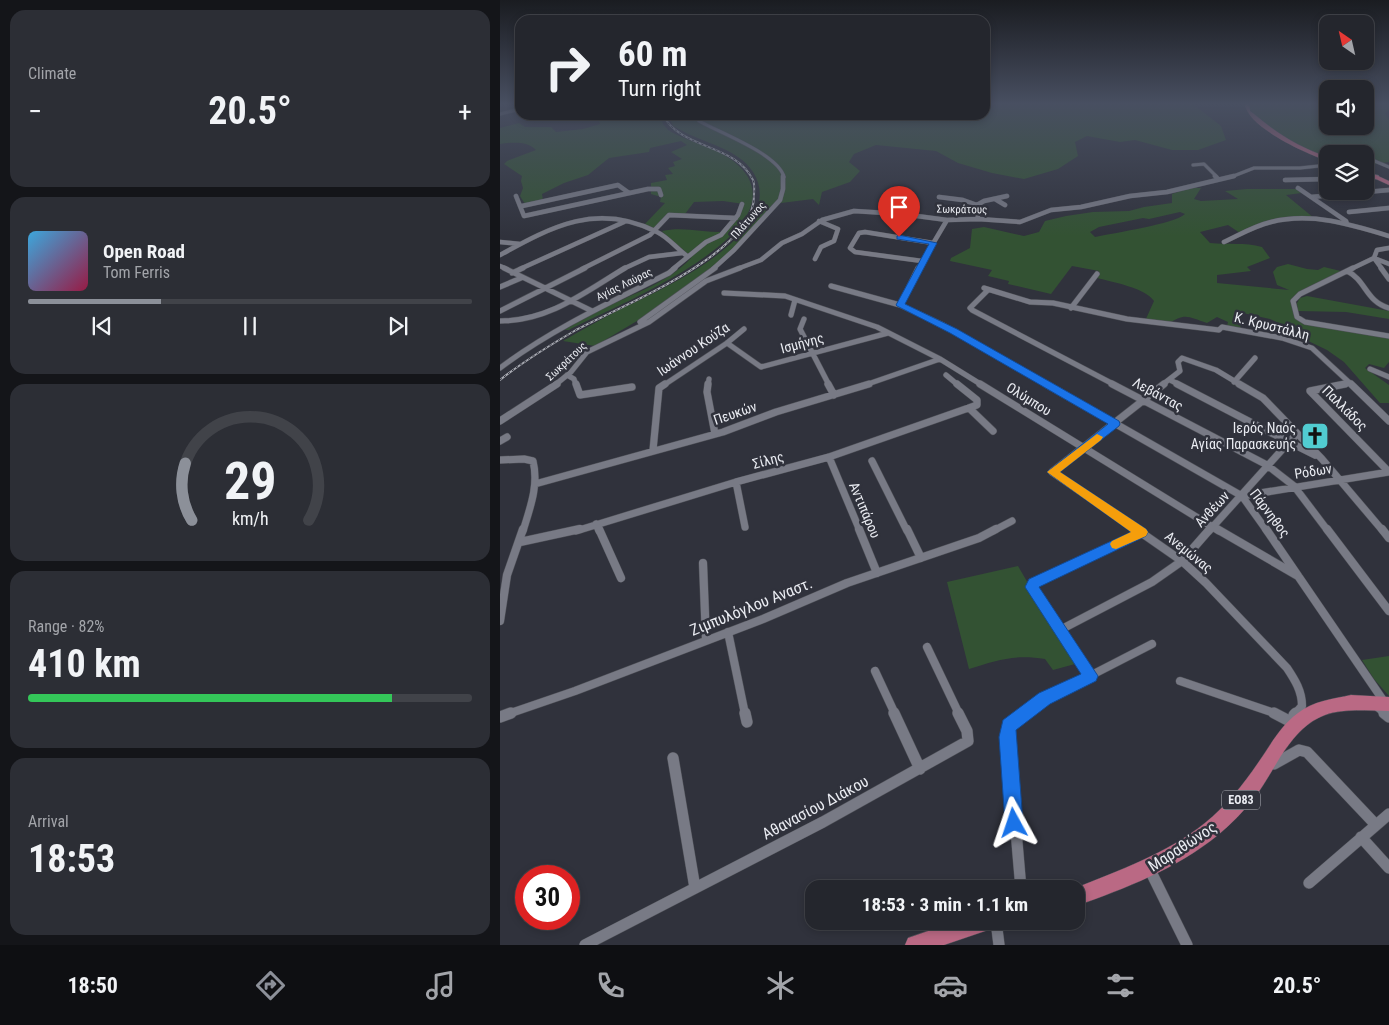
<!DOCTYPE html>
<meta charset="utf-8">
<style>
:root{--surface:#24262d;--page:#2c2e35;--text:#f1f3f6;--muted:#a3a5aa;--line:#414349;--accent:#8c9099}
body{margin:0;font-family:"Roboto Condensed",sans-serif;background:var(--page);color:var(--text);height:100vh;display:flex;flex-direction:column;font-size:19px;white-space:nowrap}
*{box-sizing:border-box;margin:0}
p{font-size:16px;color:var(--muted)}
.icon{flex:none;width:28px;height:28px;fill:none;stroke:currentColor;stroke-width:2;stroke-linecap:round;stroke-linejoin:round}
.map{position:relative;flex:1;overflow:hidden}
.drawer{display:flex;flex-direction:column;gap:10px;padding:10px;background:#141519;width:500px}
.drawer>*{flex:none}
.guide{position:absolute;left:15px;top:15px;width:475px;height:105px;border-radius:15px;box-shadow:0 2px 8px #0003,0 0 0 1px var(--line);background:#24262d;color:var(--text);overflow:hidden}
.needle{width:32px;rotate:326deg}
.buttons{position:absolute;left:819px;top:15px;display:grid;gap:10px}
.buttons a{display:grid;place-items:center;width:55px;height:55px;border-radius:10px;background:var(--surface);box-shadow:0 2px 8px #0003,0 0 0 1px var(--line);font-size:25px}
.speed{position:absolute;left:15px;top:865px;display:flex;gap:10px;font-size:25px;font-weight:700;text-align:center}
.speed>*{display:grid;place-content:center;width:65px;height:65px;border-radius:50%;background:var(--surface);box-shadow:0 2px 8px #0003,0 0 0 1px var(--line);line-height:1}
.speed .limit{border:8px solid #d22;background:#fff;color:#111}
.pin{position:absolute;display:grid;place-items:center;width:42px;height:42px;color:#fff;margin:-51px -21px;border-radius:50% 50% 50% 0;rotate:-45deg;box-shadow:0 0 5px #0007}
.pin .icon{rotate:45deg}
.me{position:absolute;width:55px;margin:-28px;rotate:355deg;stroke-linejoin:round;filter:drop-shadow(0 0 4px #0008)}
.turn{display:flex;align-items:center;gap:18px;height:105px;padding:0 20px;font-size:22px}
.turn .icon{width:65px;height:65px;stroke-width:2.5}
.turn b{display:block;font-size:35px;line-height:42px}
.big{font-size:38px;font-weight:700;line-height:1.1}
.drawer .widget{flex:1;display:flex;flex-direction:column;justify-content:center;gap:8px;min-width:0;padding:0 18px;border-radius:15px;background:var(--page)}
.drawer .dial{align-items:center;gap:0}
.dial svg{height:130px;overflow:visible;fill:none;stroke:var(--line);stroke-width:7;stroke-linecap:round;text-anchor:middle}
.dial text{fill:var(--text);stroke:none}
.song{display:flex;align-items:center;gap:15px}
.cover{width:60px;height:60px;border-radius:8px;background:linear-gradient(135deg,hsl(200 70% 55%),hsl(340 70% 35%))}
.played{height:5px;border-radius:2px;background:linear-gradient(90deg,var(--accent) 30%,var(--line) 30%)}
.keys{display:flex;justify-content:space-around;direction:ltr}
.heat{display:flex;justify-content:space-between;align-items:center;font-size:28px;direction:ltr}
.charge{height:8px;border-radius:4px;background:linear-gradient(90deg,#34c759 82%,var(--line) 0)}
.trip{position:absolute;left:305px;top:880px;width:280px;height:50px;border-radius:15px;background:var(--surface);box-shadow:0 2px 8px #0003,0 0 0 1px var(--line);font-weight:700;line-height:50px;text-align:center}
.tabs{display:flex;height:80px;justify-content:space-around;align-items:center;background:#0e0f12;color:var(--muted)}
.tabs .icon{width:35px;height:35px}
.tabs .on{color:var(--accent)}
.tabs b{font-size:22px;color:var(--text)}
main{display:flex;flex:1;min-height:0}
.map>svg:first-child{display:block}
.green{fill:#335233;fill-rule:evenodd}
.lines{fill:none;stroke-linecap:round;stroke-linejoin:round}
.minor-far5-casing{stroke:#4f5158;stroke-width:4}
.minor-far4-casing{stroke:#4f5158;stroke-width:5}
.minor-far3-casing{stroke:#4f5158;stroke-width:6}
.minor-far2-casing{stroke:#4f5158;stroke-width:8}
.minor-far1-casing{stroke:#4f5158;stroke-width:9}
.minor-casing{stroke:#4f5158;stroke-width:12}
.primary-casing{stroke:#4f5158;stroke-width:1}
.minor-far5{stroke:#787a85;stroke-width:3}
.minor-far4{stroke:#787a85;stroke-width:4.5}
.minor-far3{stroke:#787a85;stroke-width:5}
.minor-far2{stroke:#787a85;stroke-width:7}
.minor-far1{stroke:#787a85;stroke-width:8}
.minor{stroke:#787a85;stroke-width:11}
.primary{fill:#ba6984;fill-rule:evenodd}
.rail-casing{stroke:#a9abb3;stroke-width:2}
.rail{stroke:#30323c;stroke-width:1;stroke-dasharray:2.5;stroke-linecap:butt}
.route{fill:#1a73e8;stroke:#114b97}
.slow{fill:#f59e0b}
.labels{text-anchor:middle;stroke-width:5;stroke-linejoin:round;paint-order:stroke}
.far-street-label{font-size:11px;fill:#eaecf2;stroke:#30323c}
.shield{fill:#30323c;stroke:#b2b4bb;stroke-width:1}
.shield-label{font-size:12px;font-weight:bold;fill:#eaecf2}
.street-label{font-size:14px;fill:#eaecf2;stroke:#30323c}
.poi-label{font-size:14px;fill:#eaecf2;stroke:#30323c;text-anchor:end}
.near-street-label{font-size:16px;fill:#eaecf2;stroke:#30323c}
</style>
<main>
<section class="drawer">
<div class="widget"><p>Climate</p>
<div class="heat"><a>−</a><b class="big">20.5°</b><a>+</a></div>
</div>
<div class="widget">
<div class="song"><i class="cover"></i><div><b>Open Road</b><p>Tom Ferris</p></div></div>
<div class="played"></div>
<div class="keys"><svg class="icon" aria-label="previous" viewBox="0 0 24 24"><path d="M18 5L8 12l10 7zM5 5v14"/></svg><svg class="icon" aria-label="pause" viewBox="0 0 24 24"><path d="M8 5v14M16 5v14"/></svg><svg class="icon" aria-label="next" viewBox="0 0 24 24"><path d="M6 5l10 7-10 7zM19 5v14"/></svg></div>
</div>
<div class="widget dial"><svg viewBox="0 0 100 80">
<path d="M14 69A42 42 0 1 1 86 69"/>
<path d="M14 69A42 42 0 0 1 10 34" stroke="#8c9099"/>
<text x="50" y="56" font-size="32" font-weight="700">29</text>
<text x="50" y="72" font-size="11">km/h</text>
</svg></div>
<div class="widget"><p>Range · 82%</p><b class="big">410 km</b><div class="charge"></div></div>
<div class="widget"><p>Arrival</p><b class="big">18:53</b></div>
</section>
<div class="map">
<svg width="889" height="945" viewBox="0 0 889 945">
<rect width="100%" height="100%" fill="#30323c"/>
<path class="green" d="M485 104H693L721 126 726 140 698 150H672L635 140 620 142 587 136 575 142 578 156 558 169 524 179 492 173 458 163 436 151 376 145 354 154 349 162 360 171 350 182 322 192 319 205 313 199 273 204 233 249 214 267 142 318 95 346 63 341C81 330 100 320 119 310 159 291 291 232 253 172 238 148 202 143 179 129L173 126 168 115H485Z
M744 104H827L828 126H865V104H889V110L885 113 889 120V162L865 166V154H828L827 158C807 150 756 126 749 106Z
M97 115H160L163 124 168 130C191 144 223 148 242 169 300 234 107 309 69 330H64C75 324 86 316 98 311 129 295 167 284 191 258 183 247 171 242 162 231 183 226 205 233 226 232L238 218 244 204 223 201 194 202 185 214 168 213 154 229 144 225 165 203 160 202 161 197 151 194V183L167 180 165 175 173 174 168 168 175 166 173 162 182 159 171 152 187 145 181 141 150 148 149 152 109 158 88 175 64 183 42 194 43 200 25 204 20 196 23 188 21 181 22 176 4 164 7 161 36 150C28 141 12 142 0 144V128L19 123 25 127H51L56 132 83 129 100 124Z
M690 188H701L694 199 701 201 738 199 725 191 747 189H797L802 193 786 195 814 218C785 215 767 224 740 233L728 225 700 232 710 243C727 245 745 242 762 247L770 258 747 267 751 271 717 275V283L789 290 777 285 773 272 777 267 788 264 807 269 818 270 824 267 845 272 796 295 792 298V304L800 321 889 337V362L884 368 869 364 865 368 889 385V403H880L844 362 827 350 802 338 794 330 770 319 743 313 740 329 727 326 728 322 717 317 707 323C689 317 685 312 668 324L645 321 654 301C646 288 612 282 597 278L599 271 572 266 551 294 508 284 509 281 488 276 492 270 450 261 451 258 470 248 472 229 484 227 524 236 539 232 545 221 566 216 593 212 629 211 644 207 672 203V194ZM680 212 685 214C675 224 613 233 595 237L590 232 599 227 643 218 649 219Z
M807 296 889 311V319L846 312 798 311 797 303 800 298Z
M518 566 575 664 553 670 545 659C516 654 497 660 469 669L447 582Z
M889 656V696L874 679 862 660Z"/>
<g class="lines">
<defs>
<path id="minor-far5" d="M0 114 20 109
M199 121C220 133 278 154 284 177
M865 157 889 167
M693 165 704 164 717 177
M731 177 754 168H800L828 165
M865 177H877"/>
<path id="minor-far4" d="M715 176 718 179
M865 177H877
M785 180 828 179
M798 188 846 221 847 224
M16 196 24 216 148 189H159L161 195
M439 197 463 200 477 205 478 219
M811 197 889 190
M495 199 505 205
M477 205 484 201 507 196
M22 206 118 185 129 193
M849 212 889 208
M0 242 20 244
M724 242C739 235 754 226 771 222 811 212 850 224 889 236
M0 255C53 226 97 202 157 232 168 237 177 249 187 256
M874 258 882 269
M874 258 889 264
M315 259 321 247 334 241 338 229 319 221
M422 261 355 252 350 248 359 233 365 232 433 243
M0 266 7 269
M20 269 124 222
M82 269 150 235 169 215 236 218
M123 269 149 257 182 253
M173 269 206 242 221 235 238 215 242 204
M213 269 234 250 280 200 283 189V176
M237 269 261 260 282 243 302 234 322 220 354 211 402 214 447 220 478 219 520 222 551 210 581 207 630 196 667 192 734 176
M418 269 447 220
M851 269 874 258 877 250 889 248"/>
<path id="minor-far3" d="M4 268 92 311
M853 268 800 294 793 301 797 317 805 322 889 336
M881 268 889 279
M847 271C866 280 866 302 889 308
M12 273 23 268
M331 286 400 305 443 325 548 385
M0 287 21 278
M484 288 530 302 553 303 627 319 719 330 722 327 782 338 812 348 852 385
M488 290 470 308 472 310 615 385
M224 293 285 296 377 327 440 359 482 385
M400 305 418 268
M571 308 597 274
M0 311 85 268
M291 315 295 300
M304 319 300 329 329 385
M0 321C49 321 85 292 125 268
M140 322 215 268
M227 343 261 367 388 333
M0 368C52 329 111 302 169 273L175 268
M870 369 889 377
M67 375 74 379 76 385
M446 375 458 385
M670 380 680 385
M734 382 755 358
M55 385 71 372 87 352 149 322 206 281 240 268
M164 385 227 343 244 329
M208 385 209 379
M365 385 440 359
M662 385 680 371 678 362 682 358 716 370 741 385
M836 385 850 383"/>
<path id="minor-far2" d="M76 384 80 395 132 387
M208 384 207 392 215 434
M328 384 334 395
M480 384 719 531
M546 384 742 496 767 531
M612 384 767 465 794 486 828 531
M677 384 789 442 797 434
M739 384 763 398 822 459 883 531
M845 384 810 391 889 472
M851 384 889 421
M469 408 493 431
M0 421 57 384
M0 441 7 437
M153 450 159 388 165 384
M329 457 360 531
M0 460 24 459 33 461C39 485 30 508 23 531
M372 461 407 531
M236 482 245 527
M35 484 223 432 276 412 369 384
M742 496 889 472
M96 524 99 531
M76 531 236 482 329 457 477 405V400L457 384
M493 531 512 521
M638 531 552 472 664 384
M709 531 789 442 815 455"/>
<path id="minor-far1" d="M99 529 121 578
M359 529 377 573
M407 529 421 558
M636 529 682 561 706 583 787 668C795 680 802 691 802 706L795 714
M717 529 798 576
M766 529 885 703
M827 529 889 611
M882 529 889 538
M20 542 80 529
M203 563 206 640
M0 621 7 575 23 529
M560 630 652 582 682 561 710 529
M228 632 245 714
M427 647 459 714
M375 671 395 714
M591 676 532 587 534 583 641 533
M680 681 777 714
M876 706 886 714
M8 714 75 691 263 619 347 583 479 538 496 529
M524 714 545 699 652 644"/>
<path id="minor" d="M245 713 247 722
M394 713 420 769
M774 713 795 724
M884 713 889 717
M0 717 11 713
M795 724 794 715 796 713
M173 758 195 888
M771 762 774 764 799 750 807 752 876 825
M861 837 889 868
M649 868 687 945
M809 883 889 814
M521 889 508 737 509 725 525 713
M496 921 499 945
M85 945 323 822 468 741 467 731 458 713"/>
<path id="primary" d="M745 104H749L750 111 754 114C776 133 800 148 828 157V161C807 154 747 127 745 104Z
M865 170 889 181V185L865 174Z
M851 695 889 697V711C868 711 845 708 825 715 790 728 776 769 755 797 744 811 731 824 718 835 676 869 626 888 576 906V889H573C620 870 666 854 705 823 726 806 743 785 758 763 770 746 780 726 798 713 813 701 833 699 851 695Z
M457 921H496L494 928 444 945H405L408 938Z"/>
</defs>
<use href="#minor-far5" class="minor-far5-casing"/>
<use href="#minor-far4" class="minor-far4-casing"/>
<use href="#minor-far3" class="minor-far3-casing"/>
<use href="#minor-far2" class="minor-far2-casing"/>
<use href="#minor-far1" class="minor-far1-casing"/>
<use href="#minor" class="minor-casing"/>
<use href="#primary" class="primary-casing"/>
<use href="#minor-far5" class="minor-far5"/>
<use href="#minor-far4" class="minor-far4"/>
<use href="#minor-far3" class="minor-far3"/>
<use href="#minor-far2" class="minor-far2"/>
<use href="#minor-far1" class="minor-far1"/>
<use href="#minor" class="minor"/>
<use href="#primary" class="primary"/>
<defs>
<path id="rail" d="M0 380C24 361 50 345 76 330 121 306 256 253 254 195 254 190 255 184 253 180 235 143 181 150 163 115"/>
</defs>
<use href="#rail" class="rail-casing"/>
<use href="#rail" class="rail"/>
</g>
<linearGradient id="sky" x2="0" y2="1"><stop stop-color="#1a1c21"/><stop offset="0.44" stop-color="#484f61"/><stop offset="1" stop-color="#484f61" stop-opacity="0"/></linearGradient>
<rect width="889" height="236" fill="url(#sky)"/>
<path class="route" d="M399 235 437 243 405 304 457 329 619 421 620 424 619 426 560 472 646 529 648 532 646 536 539 587 598 676 596 681 550 704 516 730 523 823 520 830 514 832 508 830 505 823 499 737 503 720 539 693 581 674 525 587 529 579 631 532 547 472 608 424 450 333 397 306 396 305 429 244 397 239V236Z"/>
<path class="slow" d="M597 434 603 437 601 440 560 472 646 529 648 532 646 536 616 549 612 548 610 544 612 541 631 532 547 472Z"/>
<defs>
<symbol id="church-square" viewBox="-11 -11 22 22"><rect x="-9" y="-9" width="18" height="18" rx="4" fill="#51ccd1" stroke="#30323c"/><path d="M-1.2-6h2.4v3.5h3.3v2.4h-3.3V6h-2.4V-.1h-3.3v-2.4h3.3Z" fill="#111"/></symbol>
</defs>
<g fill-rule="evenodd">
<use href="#church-square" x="799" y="420" width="32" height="32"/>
</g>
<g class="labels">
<g class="far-street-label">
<text transform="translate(462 209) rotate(1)" y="4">Σωκράτους</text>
<text transform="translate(248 220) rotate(-48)" y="4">Πλάτωνος</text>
<text transform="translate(124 284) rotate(-26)" y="4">Αγίας Λαύρας</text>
<text transform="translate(66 361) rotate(-43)" y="4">Σωκράτους</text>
</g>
<rect class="shield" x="722" y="790.5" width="38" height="19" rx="4"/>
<g class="shield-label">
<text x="741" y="804">ΕΟ83</text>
</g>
<g class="street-label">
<text transform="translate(772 326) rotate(14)" y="5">Κ. Κρυστάλλη</text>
<text transform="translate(302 343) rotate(-15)" y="5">Ισμήνης</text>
<text transform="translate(193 349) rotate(-34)" y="5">Ιωάννου Κούζα</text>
<text transform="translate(658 394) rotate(28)" y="5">Λεβάντας</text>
<text transform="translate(529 399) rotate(32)" y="5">Ολύμπου</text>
<text transform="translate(845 408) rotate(45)" y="5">Παλλάδος</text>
<text transform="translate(235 413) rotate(-19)" y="5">Πευκών</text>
<text transform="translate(268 460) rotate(-15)" y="5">Σίλης</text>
<text transform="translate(813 471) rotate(-9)" y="5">Ρόδων</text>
<text transform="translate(712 509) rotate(-47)" y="5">Ανθέων</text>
<text transform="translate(365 510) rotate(67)" y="5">Αντιπάρου</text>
<text transform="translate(770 513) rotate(53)" y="5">Πάρνηθος</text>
<text transform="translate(689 552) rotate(39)" y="5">Ανεμώνας</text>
</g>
<g class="poi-label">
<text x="796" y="433">Ιερός Ναός<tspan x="796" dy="16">Αγίας Παρασκευής</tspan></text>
</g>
<g class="near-street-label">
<text transform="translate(251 606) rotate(-22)" y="6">Ζιμπυλόγλου Αναστ.</text>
<text transform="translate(315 807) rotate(-28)" y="6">Αθανασίου Διάκου</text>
<text transform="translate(682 846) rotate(-33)" y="6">Μαραθώνος</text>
</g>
</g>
</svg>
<div class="buttons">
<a><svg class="needle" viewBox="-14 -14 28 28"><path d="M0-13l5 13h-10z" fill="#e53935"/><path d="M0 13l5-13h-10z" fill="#a3a5aa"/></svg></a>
<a><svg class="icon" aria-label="sound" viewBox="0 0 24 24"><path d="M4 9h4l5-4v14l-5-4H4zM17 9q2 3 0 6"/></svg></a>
<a><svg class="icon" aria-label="layers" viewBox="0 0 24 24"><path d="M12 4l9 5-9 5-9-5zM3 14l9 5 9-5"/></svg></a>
</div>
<div class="speed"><div class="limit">30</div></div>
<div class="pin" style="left:399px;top:237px;background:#d93025"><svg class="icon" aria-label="arrive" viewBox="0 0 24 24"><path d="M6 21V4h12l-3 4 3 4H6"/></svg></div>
<svg class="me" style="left:514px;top:823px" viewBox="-20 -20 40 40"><path d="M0-17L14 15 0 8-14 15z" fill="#1a73e8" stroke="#fff" stroke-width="4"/></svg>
<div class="trip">18:53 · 3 min · 1.1 km</div>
<div class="guide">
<div class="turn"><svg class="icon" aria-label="right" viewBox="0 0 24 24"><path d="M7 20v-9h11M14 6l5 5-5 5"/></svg><div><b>60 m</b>Turn right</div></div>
</div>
</div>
</main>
<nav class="tabs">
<b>18:50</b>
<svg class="icon on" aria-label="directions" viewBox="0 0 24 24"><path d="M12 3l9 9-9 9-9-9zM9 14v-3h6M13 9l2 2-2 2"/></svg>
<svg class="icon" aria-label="music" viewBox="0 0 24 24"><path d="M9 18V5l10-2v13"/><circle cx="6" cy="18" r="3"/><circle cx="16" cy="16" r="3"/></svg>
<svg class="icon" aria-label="phone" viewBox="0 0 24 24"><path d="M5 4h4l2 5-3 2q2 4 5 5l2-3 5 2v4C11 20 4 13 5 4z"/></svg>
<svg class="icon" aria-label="climate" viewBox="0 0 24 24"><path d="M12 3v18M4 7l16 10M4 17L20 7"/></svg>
<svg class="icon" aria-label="car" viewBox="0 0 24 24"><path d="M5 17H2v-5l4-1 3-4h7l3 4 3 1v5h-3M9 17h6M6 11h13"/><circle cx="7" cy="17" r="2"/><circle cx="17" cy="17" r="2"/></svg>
<svg class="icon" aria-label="filters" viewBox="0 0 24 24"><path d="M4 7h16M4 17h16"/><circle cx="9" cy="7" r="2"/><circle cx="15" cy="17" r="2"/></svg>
<b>20.5°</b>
</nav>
